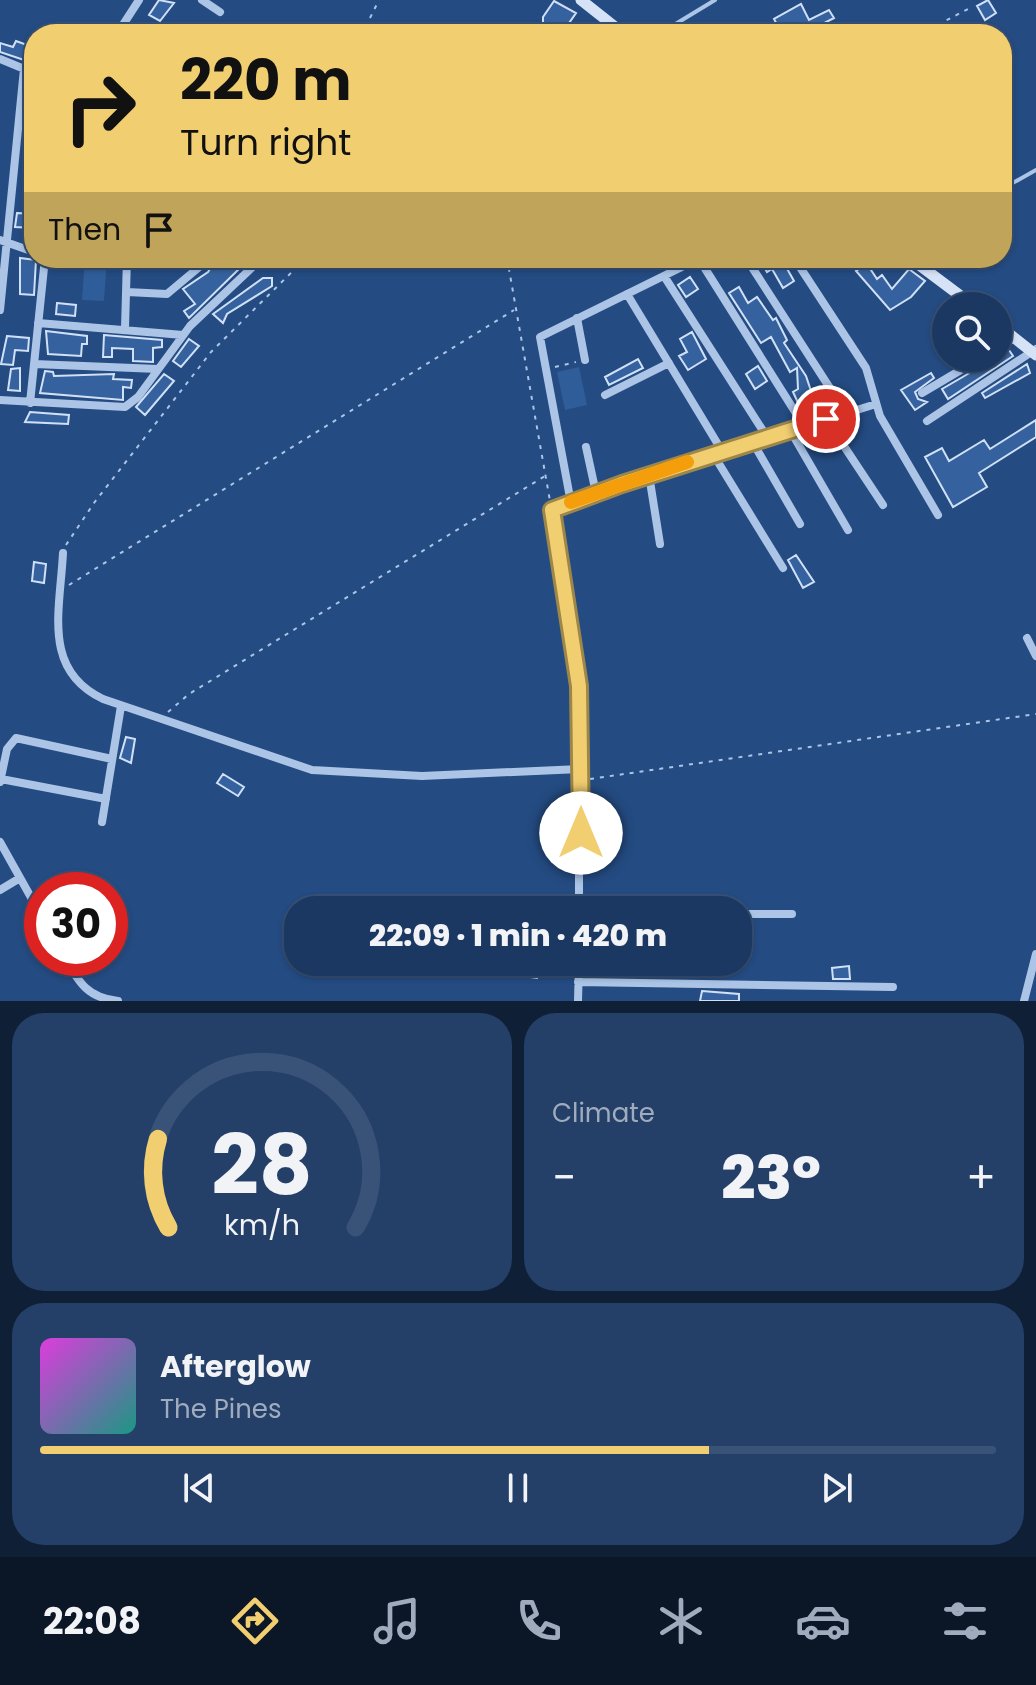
<!DOCTYPE html>
<meta charset="utf-8">
<style>
:root{--surface:#1b3862;--page:#243f68;--text:#f1f3f6;--muted:#a0acbe;--line:#395277;--accent:#f1ce70}
body{margin:0;font-family:Poppins,sans-serif;background:var(--page);color:var(--text);height:100vh;display:flex;flex-direction:column;font-size:30px;white-space:nowrap}
*{box-sizing:border-box;margin:0}
p{font-size:26px;color:var(--muted)}
.icon{flex:none;width:44px;height:44px;fill:none;stroke:currentColor;stroke-width:2;stroke-linecap:round;stroke-linejoin:round}
.map{position:relative;height:1001px;overflow:hidden}
.side{display:flex;flex-direction:column;gap:12px;padding:12px;background:#0f1f36;flex:1}
.side>*{flex:none}
.banner{position:absolute;left:24px;top:24px;width:988px;height:244px;border-radius:32px;box-shadow:0 2px 6px #0004,0 0 0 2px var(--line);background:#f1ce70;color:#111;overflow:hidden}
.fabs{position:absolute;left:932px;top:292px;display:grid;gap:16px}
.fabs a{display:grid;place-items:center;width:80px;height:80px;border-radius:50%;background:var(--surface);box-shadow:0 2px 6px #0004,0 0 0 2px var(--line);font-size:40px}
.speed{position:absolute;left:24px;top:872px;display:flex;gap:16px;font-size:40px;font-weight:700;text-align:center}
.speed>*{display:grid;place-content:center;width:104px;height:104px;border-radius:50%;background:var(--surface);box-shadow:0 2px 6px #0004,0 0 0 2px var(--line);line-height:1}
.speed .limit{border:12px solid #d22;background:#fff;color:#111}
.pin{position:absolute;display:grid;place-items:center;width:68px;height:68px;color:#fff;margin:-34px;border:4px solid #fff;border-radius:50%;box-shadow:0 2px 8px #0007}
.me{position:absolute;width:88px;margin:-44px;rotate:0deg;stroke-linejoin:round;filter:drop-shadow(0 0 6px #0008)}
.turn{display:flex;align-items:center;gap:28px;height:168px;padding:0 24px;font-size:36px}
.turn .icon{width:104px;height:104px;stroke-width:2.5}
.turn b{display:block;font-size:56px;line-height:68px}
.then{display:flex;align-items:center;height:76px;padding:0 24px;background:#0003;gap:16px;font-size:30px}
.big{font-size:60px;font-weight:800;line-height:1.1}
.side .widget{flex:1;display:flex;flex-direction:column;justify-content:center;gap:12px;min-width:0;padding:0 28px;border-radius:32px;background:var(--page)}
.side .dial{align-items:center;gap:0}
.dial svg{height:208px;overflow:visible;fill:none;stroke:var(--line);stroke-width:7;stroke-linecap:round;text-anchor:middle}
.dial text{fill:var(--text);stroke:none}
.song{display:flex;align-items:center;gap:24px}
.cover{width:96px;height:96px;border-radius:12px;background:linear-gradient(135deg,hsl(300 70% 55%),hsl(170 70% 35%))}
.played{height:8px;border-radius:4px;background:linear-gradient(90deg,var(--accent) 70%,var(--line) 70%)}
.keys{display:flex;justify-content:space-around;direction:ltr}
.heat{display:flex;justify-content:space-between;align-items:center;font-size:44px;direction:ltr}
.side .tiles{flex:1;display:grid;gap:12px;grid-template-columns:1fr 1fr}
.widget:last-child{grid-column:span 2}
.trip{position:absolute;left:284px;top:896px;width:468px;height:80px;border-radius:32px;background:var(--surface);box-shadow:0 2px 6px #0004,0 0 0 2px var(--line);font-weight:800;line-height:80px;text-align:center}
.tabs{display:flex;height:128px;justify-content:space-around;align-items:center;background:#0b1627;color:var(--muted)}
.tabs .icon{width:56px;height:56px}
.tabs .on{color:var(--accent)}
.tabs b{font-size:36px;color:var(--text)}
.map>svg:first-child{display:block}
.green{fill:#2f5d99}
.building{fill:#35629e;stroke:#d0e0f6;stroke-width:2}
.lines{fill:none;stroke-linecap:round;stroke-linejoin:round}
.path{stroke:#acc5e7;stroke-width:2;stroke-dasharray:4 6;stroke-linecap:butt}
.lane{stroke:#acc5e7;stroke-width:4}
.street{stroke:#acc5e7;stroke-width:8}
.secondary{stroke:#d6e3f6;stroke-width:11}
.route-casing{stroke:#9d8649;stroke-width:20}
.route{stroke:#f1ce70;stroke-width:14}
.slow{stroke:#f59e0b;stroke-width:14}
</style>
<div class="map">
<svg width="1036" height="1001" viewBox="0 0 1036 1001">
<rect width="100%" height="100%" fill="#244b82"/>
<path class="green" d="M85 258H107L104 301 82 300Z
M579 367 587 405 565 410 557 372Z"/>
<path class="building" d="M159 0 174 3 160 21 149 15Z
M988 0 996 13 985 20 977 6Z
M554 1 576 13 562 33 555 28H543V17Z
M801 4 809 20 829 10 834 18 811 30 809 26 795 34H782L774 19Z
M16 41 30 46 24 60 0 52V43L13 47Z
M17 213 34 214V228L15 227Z
M20 258 36 260 34 295 20 294Z
M217 258H229L239 269 189 318 184 311 195 304 183 289 208 272Z
M759 258H781L794 281 783 288 772 269 767 272Z
M867 264 877 279 882 275 892 289 909 269 925 281 911 297 890 310 856 271Z
M690 277 698 289 686 297 678 285Z
M263 278H272V286L227 314 223 323 213 314Z
M739 287 748 303 757 297 773 320 776 318 787 340 784 343 806 376 813 397 799 405 793 392 798 389 797 368 790 372 771 337 761 343 729 293Z
M57 303 76 305 75 316 56 314Z
M46 331 87 336V344H82L81 356 48 354Z
M692 332 706 359 688 370 679 356 687 352 680 339Z
M104 335 162 340V347L153 348V362L133 361V349L112 348V357H103Z
M7 336 29 338 28 351 15 350 13 365 1 364Z
M189 339 199 346 181 367 173 361Z
M1009 350 1013 356 948 399 942 389Z
M638 359 643 368 609 385 605 377Z
M1027 364 1030 373 985 398 982 393Z
M758 366 767 381 755 389 746 374Z
M20 368V391L8 390 11 369Z
M45 371 53 372 54 376 114 374 113 379 132 380 131 388 123 387V400L40 393Z
M931 373 934 378 915 392 918 399 927 402 915 410 901 390Z
M164 374 174 381 145 415 136 407Z
M30 412 69 415 68 424 25 422Z
M1036 420V437L979 473 987 487 953 507 925 457 942 448 949 461 984 440 990 449Z
M796 555 814 582 803 588 788 560Z
M34 562 46 564 44 583 32 581Z
M126 737 135 739 131 763 120 758Z
M223 774 244 787 238 796 217 783Z
M517 962H540L537 978 515 975Z
M849 966 850 979H833L832 968Z
M702 991 739 994V1001H700Z"/>
<g class="lines">
<path class="path" d="M370 18 379 0
M920 34 970 8
M507 258 550 501
M555 367 576 362
M66 545 94 503 211 352 306 258
M69 585 514 310
M168 712 189 694 545 476
M590 779 1036 714"/>
<path class="lane" d="M659 34 715 0
M1002 189 1036 170"/>
<path class="street" d="M202 0 220 12
M117 34 139 0
M0 59 34 73
M0 240 34 252
M746 258 846 413
M794 258 866 368 880 416 938 515
M699 259 804 426
M664 276 767 437
M127 292 167 294 210 258
M627 294 722 451
M0 310 24 69
M577 318 585 360
M38 323 183 335
M125 328 127 258
M998 348 1014 338
M34 364 158 369
M922 393 981 358
M605 395 669 363
M0 400 125 407 138 397 190 326 262 258
M30 403 45 258
M826 419 883 505
M927 421 1036 349
M790 430 848 530
M752 441 800 524
M586 447 596 493
M713 454 783 568
M649 475 660 544
M571 503 540 337 700 258
M63 553C60 611 42 670 103 699L312 770 422 776 580 769
M1027 638 1036 656
M1 779 106 799
M0 782 7 749 16 738 112 759
M102 822 121 706
M0 842 42 917
M0 890 20 878
M579 910V686L552 510 649 475 876 404
M738 914H792
M65 958C79 983 88 998 118 1001
M578 982 893 987
M578 1001 579 962
M1024 1001 1036 954"/>
<path class="secondary" d="M581 0 624 34
M910 258 974 306
M998 325 1036 355"/>
</g>
<g class="lines">
<defs>
<path id="route" d="M581 833 579 686 552 510 622 484 826 419"/>
</defs>
<use href="#route" class="route-casing"/>
<use href="#route" class="route"/>
<path class="slow" d="M571 502 687 462"/>
</g>
</svg>
<div class="fabs">
<a><svg class="icon" aria-label="search" viewBox="0 0 24 24"><circle cx="10" cy="10" r="6"/><path d="M15 15l6 6"/></svg></a>
</div>
<div class="speed"><div class="limit">30</div></div>
<div class="pin" style="left:826px;top:419px;background:#d93025"><svg class="icon" aria-label="arrive" viewBox="0 0 24 24"><path d="M6 21V4h12l-3 4 3 4H6"/></svg></div>
<svg class="me" style="left:581px;top:833px" viewBox="-20 -20 40 40"><circle r="19" fill="#fff"/><path d="M0-13L10 11 0 6-10 11z" fill="#f1ce70"/></svg>
<div class="trip">22:09 · 1 min · 420 m</div>
<div class="banner">
<div class="turn"><svg class="icon" aria-label="right" viewBox="0 0 24 24"><path d="M7 20v-9h11M14 6l5 5-5 5"/></svg><div><b>220 m</b>Turn right</div></div>
<div class="then">Then<svg class="icon" aria-label="arrive" viewBox="0 0 24 24"><path d="M6 21V4h12l-3 4 3 4H6"/></svg></div>
</div>
</div>
<section class="side">
<div class="tiles">
<div class="widget dial"><svg viewBox="0 0 100 80">
<path d="M14 69A42 42 0 1 1 86 69"/>
<path d="M14 69A42 42 0 0 1 10 35" stroke="#f1ce70"/>
<text x="50" y="56" font-size="32" font-weight="700">28</text>
<text x="50" y="72" font-size="11">km/h</text>
</svg></div>
<div class="widget"><p>Climate</p>
<div class="heat"><a>−</a><b class="big">23°</b><a>+</a></div>
</div>
<div class="widget">
<div class="song"><i class="cover"></i><div><b>Afterglow</b><p>The Pines</p></div></div>
<div class="played"></div>
<div class="keys"><svg class="icon" aria-label="previous" viewBox="0 0 24 24"><path d="M18 5L8 12l10 7zM5 5v14"/></svg><svg class="icon" aria-label="pause" viewBox="0 0 24 24"><path d="M8 5v14M16 5v14"/></svg><svg class="icon" aria-label="next" viewBox="0 0 24 24"><path d="M6 5l10 7-10 7zM19 5v14"/></svg></div>
</div>
</div>
</section>
<nav class="tabs">
<b>22:08</b>
<svg class="icon on" aria-label="directions" viewBox="0 0 24 24"><path d="M12 3l9 9-9 9-9-9zM9 14v-3h6M13 9l2 2-2 2"/></svg>
<svg class="icon" aria-label="music" viewBox="0 0 24 24"><path d="M9 18V5l10-2v13"/><circle cx="6" cy="18" r="3"/><circle cx="16" cy="16" r="3"/></svg>
<svg class="icon" aria-label="phone" viewBox="0 0 24 24"><path d="M5 4h4l2 5-3 2q2 4 5 5l2-3 5 2v4C11 20 4 13 5 4z"/></svg>
<svg class="icon" aria-label="climate" viewBox="0 0 24 24"><path d="M12 3v18M4 7l16 10M4 17L20 7"/></svg>
<svg class="icon" aria-label="car" viewBox="0 0 24 24"><path d="M5 17H2v-5l4-1 3-4h7l3 4 3 1v5h-3M9 17h6M6 11h13"/><circle cx="7" cy="17" r="2"/><circle cx="17" cy="17" r="2"/></svg>
<svg class="icon" aria-label="filters" viewBox="0 0 24 24"><path d="M4 7h16M4 17h16"/><circle cx="9" cy="7" r="2"/><circle cx="15" cy="17" r="2"/></svg>
</nav>
